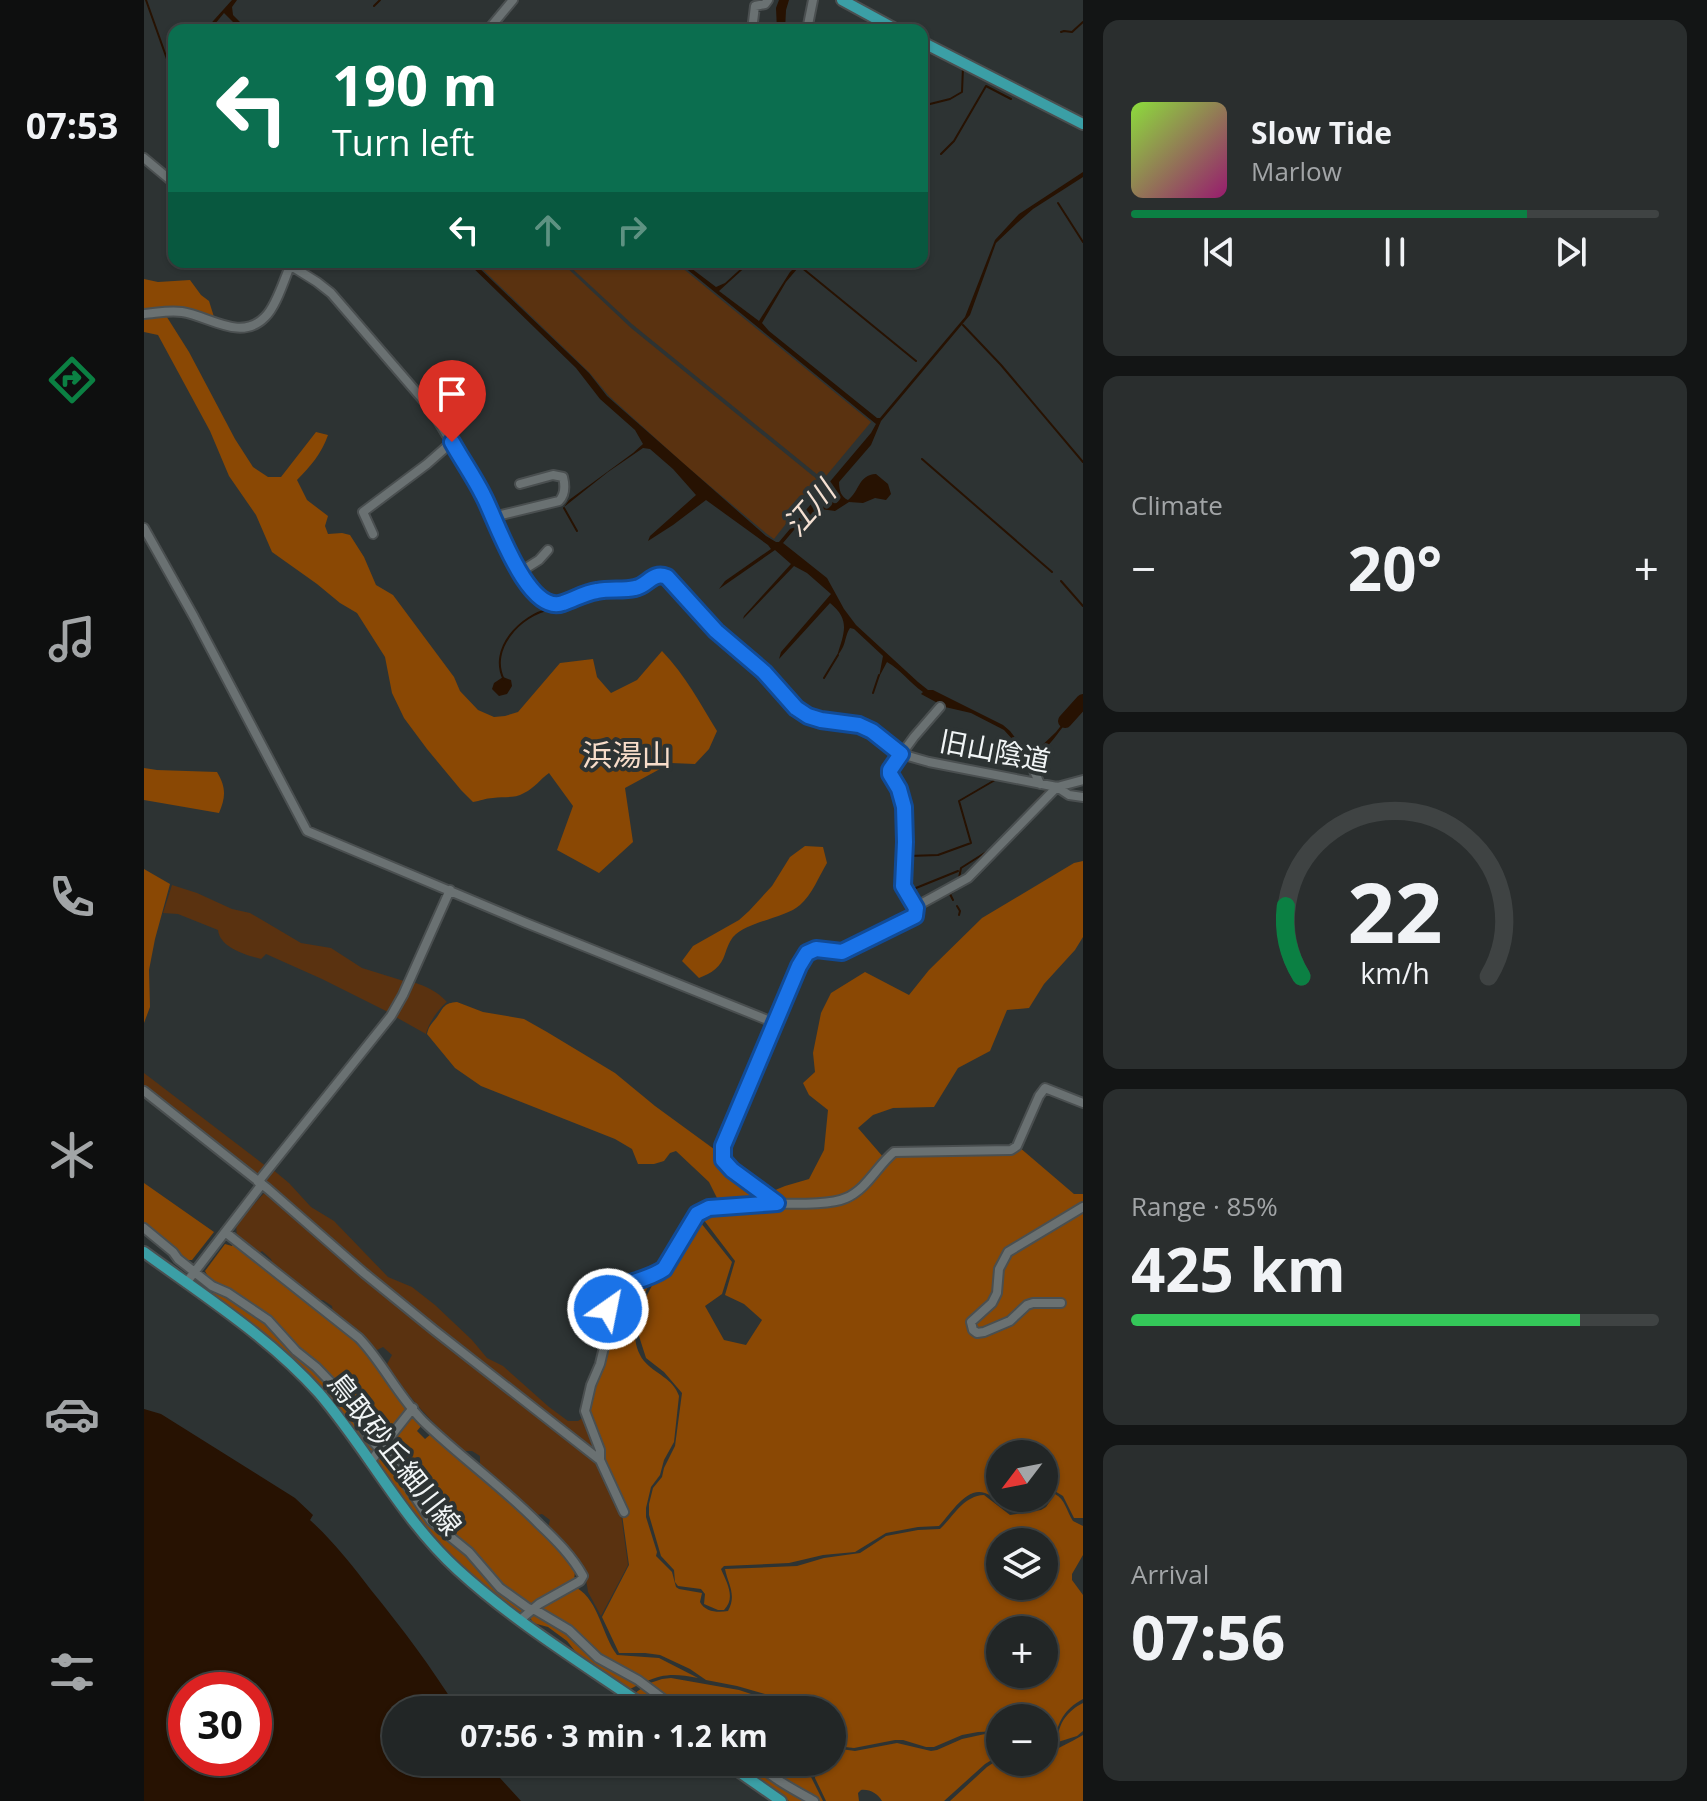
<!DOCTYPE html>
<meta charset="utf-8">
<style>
:root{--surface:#222626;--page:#2a2e2e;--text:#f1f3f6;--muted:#a2a5a7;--line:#3f4343;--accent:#0b8043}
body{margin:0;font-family:"Open Sans","Noto Sans JP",sans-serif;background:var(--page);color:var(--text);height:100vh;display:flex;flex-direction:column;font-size:30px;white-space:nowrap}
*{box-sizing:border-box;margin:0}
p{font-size:26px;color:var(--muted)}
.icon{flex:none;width:44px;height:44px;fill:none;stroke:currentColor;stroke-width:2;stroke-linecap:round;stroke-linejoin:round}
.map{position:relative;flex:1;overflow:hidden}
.drawer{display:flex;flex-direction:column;gap:20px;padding:20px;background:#131515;width:624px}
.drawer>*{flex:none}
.guide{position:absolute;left:24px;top:24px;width:760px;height:244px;border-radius:16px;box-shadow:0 2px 6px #0004,0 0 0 2px var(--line);background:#0b6e4f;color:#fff;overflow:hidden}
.needle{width:52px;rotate:238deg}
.tools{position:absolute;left:842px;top:1440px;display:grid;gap:16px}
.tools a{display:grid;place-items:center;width:72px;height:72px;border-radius:50%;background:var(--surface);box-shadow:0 2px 6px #0004,0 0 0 2px var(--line);font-size:40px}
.speed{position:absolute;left:24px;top:1672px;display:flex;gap:16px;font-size:40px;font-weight:700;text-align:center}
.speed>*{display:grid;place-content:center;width:104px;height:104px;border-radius:50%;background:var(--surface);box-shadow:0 2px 6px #0004,0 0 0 2px var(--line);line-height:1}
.speed .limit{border:12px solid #d22;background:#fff;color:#111}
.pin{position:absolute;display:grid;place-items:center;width:68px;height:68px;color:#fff;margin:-82px -34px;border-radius:50% 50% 50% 0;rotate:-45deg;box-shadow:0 0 8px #0007}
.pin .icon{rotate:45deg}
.me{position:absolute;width:88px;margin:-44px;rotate:33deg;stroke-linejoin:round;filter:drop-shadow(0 0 6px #0008)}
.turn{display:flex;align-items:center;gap:28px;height:168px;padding:0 32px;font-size:36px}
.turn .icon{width:104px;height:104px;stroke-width:2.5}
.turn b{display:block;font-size:56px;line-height:68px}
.lanes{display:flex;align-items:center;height:76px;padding:0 32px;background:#0003;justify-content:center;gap:40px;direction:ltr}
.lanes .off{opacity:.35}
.big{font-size:60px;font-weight:700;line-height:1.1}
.drawer .widget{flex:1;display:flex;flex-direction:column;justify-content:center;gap:12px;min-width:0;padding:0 28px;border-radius:16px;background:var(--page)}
.drawer .dial{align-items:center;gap:0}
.dial svg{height:208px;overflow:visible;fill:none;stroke:var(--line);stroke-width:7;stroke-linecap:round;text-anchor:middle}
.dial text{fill:var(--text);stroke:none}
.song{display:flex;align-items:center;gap:24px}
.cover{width:96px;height:96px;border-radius:12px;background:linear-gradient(135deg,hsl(90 70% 55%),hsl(320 70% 35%))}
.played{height:8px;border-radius:4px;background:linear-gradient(90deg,var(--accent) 75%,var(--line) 75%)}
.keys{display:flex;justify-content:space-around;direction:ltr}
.heat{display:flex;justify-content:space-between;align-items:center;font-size:44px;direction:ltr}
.charge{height:12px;border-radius:6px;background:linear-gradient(90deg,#34c759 85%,var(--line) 0)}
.trip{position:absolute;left:238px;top:1696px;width:464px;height:80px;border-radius:40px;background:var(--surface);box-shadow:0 2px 6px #0004,0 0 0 2px var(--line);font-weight:700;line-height:80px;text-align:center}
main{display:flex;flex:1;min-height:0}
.dock{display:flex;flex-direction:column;width:144px;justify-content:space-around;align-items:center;background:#0e0f0f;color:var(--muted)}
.dock .icon{width:56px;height:56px}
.dock .on{color:var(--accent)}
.dock b{font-size:36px;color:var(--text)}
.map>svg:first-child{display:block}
.green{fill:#5a3210}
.forest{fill:#8a4804;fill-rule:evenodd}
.water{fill:#271202;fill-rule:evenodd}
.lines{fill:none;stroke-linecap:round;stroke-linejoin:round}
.stream{stroke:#271202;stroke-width:2}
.river{stroke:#271202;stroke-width:14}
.minor-casing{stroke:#4a4f50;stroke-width:12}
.major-casing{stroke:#4a4f50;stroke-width:14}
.minor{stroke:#6a7172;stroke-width:8}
.major{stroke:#3b9fa6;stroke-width:10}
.route-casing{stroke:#114b97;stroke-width:20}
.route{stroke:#1a73e8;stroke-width:14}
.labels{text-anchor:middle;stroke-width:8;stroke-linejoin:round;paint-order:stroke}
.street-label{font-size:28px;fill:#f1f5f6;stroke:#2d3333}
.water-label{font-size:30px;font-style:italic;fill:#f4e0d2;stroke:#2d3333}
.neighbourhood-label{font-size:30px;fill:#f8ddca;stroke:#2d3333}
</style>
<main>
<nav class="dock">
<b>07:53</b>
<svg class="icon on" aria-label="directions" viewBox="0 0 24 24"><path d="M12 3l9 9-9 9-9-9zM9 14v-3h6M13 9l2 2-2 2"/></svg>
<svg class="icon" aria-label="music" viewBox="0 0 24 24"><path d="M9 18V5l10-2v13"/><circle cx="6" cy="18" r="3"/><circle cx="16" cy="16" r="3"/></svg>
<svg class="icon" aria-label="phone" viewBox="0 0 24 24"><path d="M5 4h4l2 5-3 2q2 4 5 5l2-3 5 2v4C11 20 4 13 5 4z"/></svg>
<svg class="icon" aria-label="climate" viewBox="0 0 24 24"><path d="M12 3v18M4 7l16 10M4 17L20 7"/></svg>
<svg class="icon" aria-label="car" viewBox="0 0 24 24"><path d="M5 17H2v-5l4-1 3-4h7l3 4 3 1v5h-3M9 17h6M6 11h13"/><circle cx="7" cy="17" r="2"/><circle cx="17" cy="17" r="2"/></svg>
<svg class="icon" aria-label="filters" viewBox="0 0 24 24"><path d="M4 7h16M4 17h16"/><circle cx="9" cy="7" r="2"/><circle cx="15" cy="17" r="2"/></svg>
</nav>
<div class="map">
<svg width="939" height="1801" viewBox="0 0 939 1801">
<rect width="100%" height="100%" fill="#2d3333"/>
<path class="green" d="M331 262H417L487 328 669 476 673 479 674 483 630 539 623 534 541 465 465 396 445 372Z
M421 262H531L727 422 677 482 674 475 488 324Z
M28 885 53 893 88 909 106 913 157 943 187 948 218 968 263 982 246 1013 178 979 122 954 117 959C102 955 76 948 74 930L34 914 19 913Z
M268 982C282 986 293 991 303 1002 295 1008 284 1024 282 1034L250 1016Z
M0 1073 123 1167 113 1179 0 1088Z
M128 1169 145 1183 167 1207 190 1221 244 1277 268 1287 291 1305 328 1340 343 1358 359 1366 405 1407 424 1421H434L440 1417 454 1455 193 1247 122 1183 121 1177Z
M122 1191 451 1461 477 1514 484 1565 457 1616 444 1592 441 1573 435 1563 428 1552 404 1528 406 1520 398 1514 393 1515 336 1465V1456L328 1451H320C290 1425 264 1398 243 1364L248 1355 239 1347 233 1350 189 1313 188 1306 179 1300H174L129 1266 127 1259 118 1251 115 1253 93 1237 92 1224Z"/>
<path class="forest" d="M0 279 14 282 46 280 57 295 65 301 70 317 52 312H0Z
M21 314 45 352 91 439 109 467 124 477H137L172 432 184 435C178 453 166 467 153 480L163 500 184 516 181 526 184 534 198 533 206 535 220 557 232 585 249 595 310 677 316 691 334 710 350 717 361 716 374 712 416 663 449 659 453 677 467 693 493 680 518 651C542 676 555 702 573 731L565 749 551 764 527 763 481 788 489 842 455 873 413 850 429 806 405 773C396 779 391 788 380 793 370 799 360 796 349 798 342 798 336 801 329 802L317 790 283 749 260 718 248 693 241 657 213 613 196 603 173 584 128 552 112 515 85 476 66 431 14 335 0 332V317Z
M0 768 13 770 73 772C82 787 82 797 75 813L0 800Z
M661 846 679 847 683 863C675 876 668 895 656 905 642 918 604 921 589 937 585 942 583 948 581 954 577 967 568 973 555 978L538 961 549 946 595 920 605 911 628 886 646 857Z
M939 861V937L931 950 900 984 885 1008 863 1010 846 1051 814 1068 790 1107 749 1108 729 1115 714 1128 740 1158C734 1166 727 1176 720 1183 699 1203 649 1207 624 1193L641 1186 665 1179 680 1150 684 1110 665 1095 659 1083 671 1072 669 1053 677 1013 687 993 721 972 765 995 785 970 838 918 930 863Z
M0 869 26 884 11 939 5 970 6 1007 0 1023Z
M313 1002 339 1012 380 1019 403 1032 471 1073 511 1106 574 1152 575 1155 627 1201 576 1204 565 1182 532 1151 526 1153 520 1161 510 1164H494L488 1149 471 1139 337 1086 311 1068 283 1034C285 1025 288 1024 293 1017 300 1007 300 1003 313 1002Z
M875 1147 930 1194H939V1204C920 1216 872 1239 860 1255 849 1269 856 1282 849 1296 844 1306 835 1310 827 1317L825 1328 834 1335C845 1335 860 1328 869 1321 875 1315 880 1308 889 1306 900 1302 909 1308 920 1308V1300L881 1302 866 1318 838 1331 830 1328V1324C835 1315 845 1311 851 1302 860 1289 854 1273 861 1260 871 1243 921 1220 939 1209V1518H930L919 1496 909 1490 898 1507 867 1512C859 1507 850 1496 841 1493 822 1486 806 1515 795 1526L774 1527 742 1533 711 1552 679 1555 645 1563 580 1566 577 1569C583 1583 592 1598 580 1610H574L560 1604 561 1594 557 1589 534 1586 531 1582 530 1570 517 1556 505 1515V1504L509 1488 518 1477 520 1468 531 1446 538 1393 520 1372 502 1358 494 1333 502 1297 513 1276 521 1270 550 1222 553 1218 588 1262 578 1294 561 1306 580 1340 602 1345 618 1320 600 1304 581 1295 591 1261 556 1215 560 1212 612 1208 693 1204C720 1196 732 1175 750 1155L870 1152ZM856 1454H900V1498H856Z
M0 1183 70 1232 48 1260H41L0 1226Z
M81 1244 88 1246 89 1244 217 1346 228 1357 263 1410 236 1446 204 1403 128 1323 68 1284 61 1271Z
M509 1277C496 1300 481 1337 500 1361 511 1374 529 1378 535 1396L530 1442 520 1460 516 1475 507 1487 502 1508V1517L513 1552 512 1556 528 1572 532 1587 535 1589 558 1593 556 1602C561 1612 574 1613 584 1611 593 1595 584 1584 581 1569L653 1566 680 1558 716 1553 742 1536 774 1530 796 1529C810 1516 819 1496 840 1495L866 1515 897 1510 902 1507 911 1494C921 1499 923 1512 929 1521L939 1526V1555L928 1574V1580L939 1595V1699C920 1709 914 1722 910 1742L900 1743V1718H856V1731L834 1732 818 1735 790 1747H782L759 1740H751L710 1748 701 1747 688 1742V1710H643L621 1694 593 1686 562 1680 546 1669 516 1655 501 1653H475L458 1617 485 1565 478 1514 483 1516 461 1465 459 1451 445 1408 468 1294 472 1289ZM856 1542H900V1586H856ZM856 1630H900V1674H856Z
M71 1290 115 1315 198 1396 234 1449 229 1454H226L149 1360 115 1330 68 1294Z
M269 1415 278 1425 273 1431 281 1439 287 1434 355 1491 393 1527 427 1563 431 1571 430 1581 386 1607 364 1592 289 1521 240 1450Z
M238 1452 280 1513 384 1609 377 1613C355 1597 333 1583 314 1564 282 1533 258 1498 232 1463Z
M433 1588C455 1601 458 1635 473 1655L515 1658 554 1678C532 1674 521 1673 501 1682L465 1663 394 1610Z
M391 1611 498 1683 486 1689 434 1655 423 1641 404 1627 389 1623 386 1617Z
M527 1678 595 1690 622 1699 638 1710H537L503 1684 518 1679Z
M501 1686 532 1710H515L491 1693Z
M939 1703V1731L933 1736 914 1742C913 1725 923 1711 939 1703Z
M841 1734 856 1735V1755L841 1764 800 1801H738C734 1794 726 1789 717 1790L714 1793 715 1801H682L671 1778 670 1762H688V1745L697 1749 711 1751 753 1743 787 1751 793 1750 818 1739Z
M939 1735V1801H806L843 1767 855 1759 856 1762H900V1756C913 1748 926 1743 939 1735Z
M589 1762H610L667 1801H645Z
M614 1762H667V1777L679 1801H673Z"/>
<path class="water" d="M88 0H93L88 7 89 15 104 30H97L80 13 66 30H61Z
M635 0H645L642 10 641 30H633L632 8Z
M939 172V177L889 209 873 223 852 243 826 315 737 421 727 445 695 482C695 490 697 497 704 500 716 491 714 475 732 474L744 484 747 494 742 500 731 498 719 503 705 502 691 511 677 509 655 524 639 543 683 578 700 609 712 625 774 682 784 690H789L859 725 866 731 886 757 912 732 931 708 933 709C918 726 905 750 885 762L870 741 860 730 827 713 801 707 777 694 779 692C766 683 756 669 743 662L735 677 739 656 710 629 706 628C700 637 703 645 693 656 700 633 707 620 686 603L635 659 637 652 687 594 663 573 650 566 599 619 600 616 647 564 631 550 575 589 581 581 627 549 624 545 562 500 529 525 504 541 506 536 552 495 529 469 506 449 499 448 464 472 420 507 425 500 489 453 499 444 491 430 456 399 432 368 323 262H329L445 373 463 396 622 536 632 542H635L727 433 732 424 534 262H539L572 287 581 283 604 262H607L575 291 615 321 646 272 656 262H659L642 282 618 323 625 331 733 418H736L821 317 851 240 875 214Z
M359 677 367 680 368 686 363 694 355 696 348 689 350 683Z
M0 1409 17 1414 151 1498 169 1515 166 1520C189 1541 208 1565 227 1590 258 1628 288 1668 314 1710H252V1762H346L356 1778 377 1801H0ZM42 1690H110V1758H42Z"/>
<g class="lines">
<path class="stream" d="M2 0 23 59
M230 6 236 0
M917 32 920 31 928 32 939 22
M778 106 806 99 818 92 819 67
M797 154 810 141 842 86 867 99
M914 203 939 242
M657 267 772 361
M819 325 857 365 939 462
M778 459 908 572
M420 508 433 531
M917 581 939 606
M680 678 694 655
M360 680C344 649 377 615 406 609
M729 693 735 675
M851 845 902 791
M765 856 794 855 827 843 815 801 851 780
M815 878 817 868 847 849
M767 890 814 871
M809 900 806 894 812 890
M813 906 816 911 815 915"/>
<path class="river" d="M921 721 939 701"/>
<defs>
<path id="minor" d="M583 29 586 30
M344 30 369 0
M608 30 611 6 621 4 624 0
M663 30 669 0
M0 158 30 183
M141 262 173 282 187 293 287 409 340 497 369 561 395 597 403 603 411 605 420 603 438 594 457 590 490 589 495 587 512 575H517L523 577 572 631 620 672 652 708 664 716 677 720 715 725 728 731 757 754 785 762 913 787 939 780
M0 314C13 313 25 310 38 312 65 316 97 342 121 317 132 307 140 280 146 266
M349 517 415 501C421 495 421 485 419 477L409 475 376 484
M0 528 50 617 163 831 382 923 631 1023
M229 534 219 512 283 464 308 442
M376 572 395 560 404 550
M887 764 896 784
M772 908 759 886 761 842 760 807 755 789 746 774V770L770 737 796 707
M0 1091 124 1189 220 1273 290 1330 456 1460
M114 1182 247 1016 259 995 306 890
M632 1202C617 1192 587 1175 579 1159 576 1154 578 1151 579 1146L655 966 663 953 672 949 698 952 771 916 773 906 824 878 913 787 925 795 939 797
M0 1228 29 1252 34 1259 68 1286 84 1293 124 1320 152 1351 172 1367 199 1395 224 1436 249 1464 287 1521 325 1552 356 1588 384 1608 393 1611 425 1630 454 1658 494 1680 534 1710
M81 1232 215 1338C239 1363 254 1396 279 1421 316 1457 359 1487 395 1524 412 1540 428 1556 439 1576L436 1581 395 1604 376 1620
M42 1283 118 1184
M917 1303H889L883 1305 866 1321 840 1332 833 1333 829 1330 827 1322 848 1303 853 1293 855 1269 864 1252 939 1207
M226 1462 269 1408
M480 1512 456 1460V1450L441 1411 447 1385 456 1364 461 1343 464 1299 460 1294 475 1285 512 1275 520 1269C530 1252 539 1230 552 1216 572 1193 671 1212 702 1198 723 1189 733 1166 750 1152L867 1150 873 1146 895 1096 901 1088 939 1103
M612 1762C630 1780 649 1789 670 1801"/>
<path id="major" d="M698 0 753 30
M778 42 939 124
M0 1252C60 1296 125 1337 175 1393 224 1450 258 1519 314 1570 372 1623 441 1665 506 1710
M581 1762 637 1801"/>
</defs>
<use href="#minor" class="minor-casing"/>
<use href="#major" class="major-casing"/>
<use href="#minor" class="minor"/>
<use href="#major" class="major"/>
</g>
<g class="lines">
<defs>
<path id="route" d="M308 442C318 460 330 477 339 495 352 519 383 616 419 603 431 599 440 593 453 591 466 588 479 591 491 588 504 586 508 571 523 577L572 631 620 672 652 708 664 716 677 720 715 725 728 731 757 754 746 770V774L755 789 760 807 761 842 759 886 772 908 771 916 698 952 672 949 663 953 655 966 579 1146V1160L588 1170 633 1203 565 1208 553 1214 520 1269C503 1281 480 1282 460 1294L464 1299V1309"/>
</defs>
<use href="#route" class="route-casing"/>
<use href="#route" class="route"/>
</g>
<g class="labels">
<g class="street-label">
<text transform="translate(851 751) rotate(11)" y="10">旧山陰道</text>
<text transform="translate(251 1454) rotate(52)" y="10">鳥取砂丘細川線</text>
</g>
<g class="water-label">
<text transform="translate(666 509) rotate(-49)" y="10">江川</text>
</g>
<g class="neighbourhood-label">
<text x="483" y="766">浜湯山</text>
</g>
</g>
</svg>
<div class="tools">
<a><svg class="needle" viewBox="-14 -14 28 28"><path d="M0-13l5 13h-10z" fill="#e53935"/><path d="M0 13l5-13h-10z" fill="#a2a5a7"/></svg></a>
<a><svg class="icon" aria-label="layers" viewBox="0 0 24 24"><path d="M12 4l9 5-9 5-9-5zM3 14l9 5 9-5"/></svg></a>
<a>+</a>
<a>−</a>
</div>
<div class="speed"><div class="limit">30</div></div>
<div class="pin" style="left:308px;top:442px;background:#d93025"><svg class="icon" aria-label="arrive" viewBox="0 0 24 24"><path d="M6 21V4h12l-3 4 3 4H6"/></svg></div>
<svg class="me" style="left:464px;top:1309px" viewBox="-20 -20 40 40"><circle r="17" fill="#1a73e8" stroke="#fff" stroke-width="3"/><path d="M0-11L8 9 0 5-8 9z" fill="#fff"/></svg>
<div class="trip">07:56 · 3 min · 1.2 km</div>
<div class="guide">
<div class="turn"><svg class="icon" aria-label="left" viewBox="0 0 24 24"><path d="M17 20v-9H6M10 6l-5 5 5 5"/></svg><div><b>190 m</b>Turn left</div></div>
<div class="lanes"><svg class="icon" aria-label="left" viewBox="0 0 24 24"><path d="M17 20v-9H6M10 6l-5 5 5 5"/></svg><svg class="icon off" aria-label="ahead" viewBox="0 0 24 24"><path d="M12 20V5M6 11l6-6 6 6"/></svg><svg class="icon off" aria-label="right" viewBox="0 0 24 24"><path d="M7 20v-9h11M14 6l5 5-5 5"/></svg></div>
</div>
</div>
<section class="drawer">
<div class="widget">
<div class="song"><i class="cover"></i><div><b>Slow Tide</b><p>Marlow</p></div></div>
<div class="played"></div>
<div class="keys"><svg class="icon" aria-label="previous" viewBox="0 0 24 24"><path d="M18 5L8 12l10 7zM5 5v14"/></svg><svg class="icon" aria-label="pause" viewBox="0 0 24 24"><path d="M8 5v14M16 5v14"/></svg><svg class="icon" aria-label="next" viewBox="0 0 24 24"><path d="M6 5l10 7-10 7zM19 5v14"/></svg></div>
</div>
<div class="widget"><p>Climate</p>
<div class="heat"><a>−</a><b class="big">20°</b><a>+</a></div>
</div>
<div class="widget dial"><svg viewBox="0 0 100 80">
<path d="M14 69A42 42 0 1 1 86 69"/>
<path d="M14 69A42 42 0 0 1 8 42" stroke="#0b8043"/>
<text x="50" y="56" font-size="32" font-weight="700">22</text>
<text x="50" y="72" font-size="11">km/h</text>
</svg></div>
<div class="widget"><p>Range · 85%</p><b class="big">425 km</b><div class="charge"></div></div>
<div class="widget"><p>Arrival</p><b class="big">07:56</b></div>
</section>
</main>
